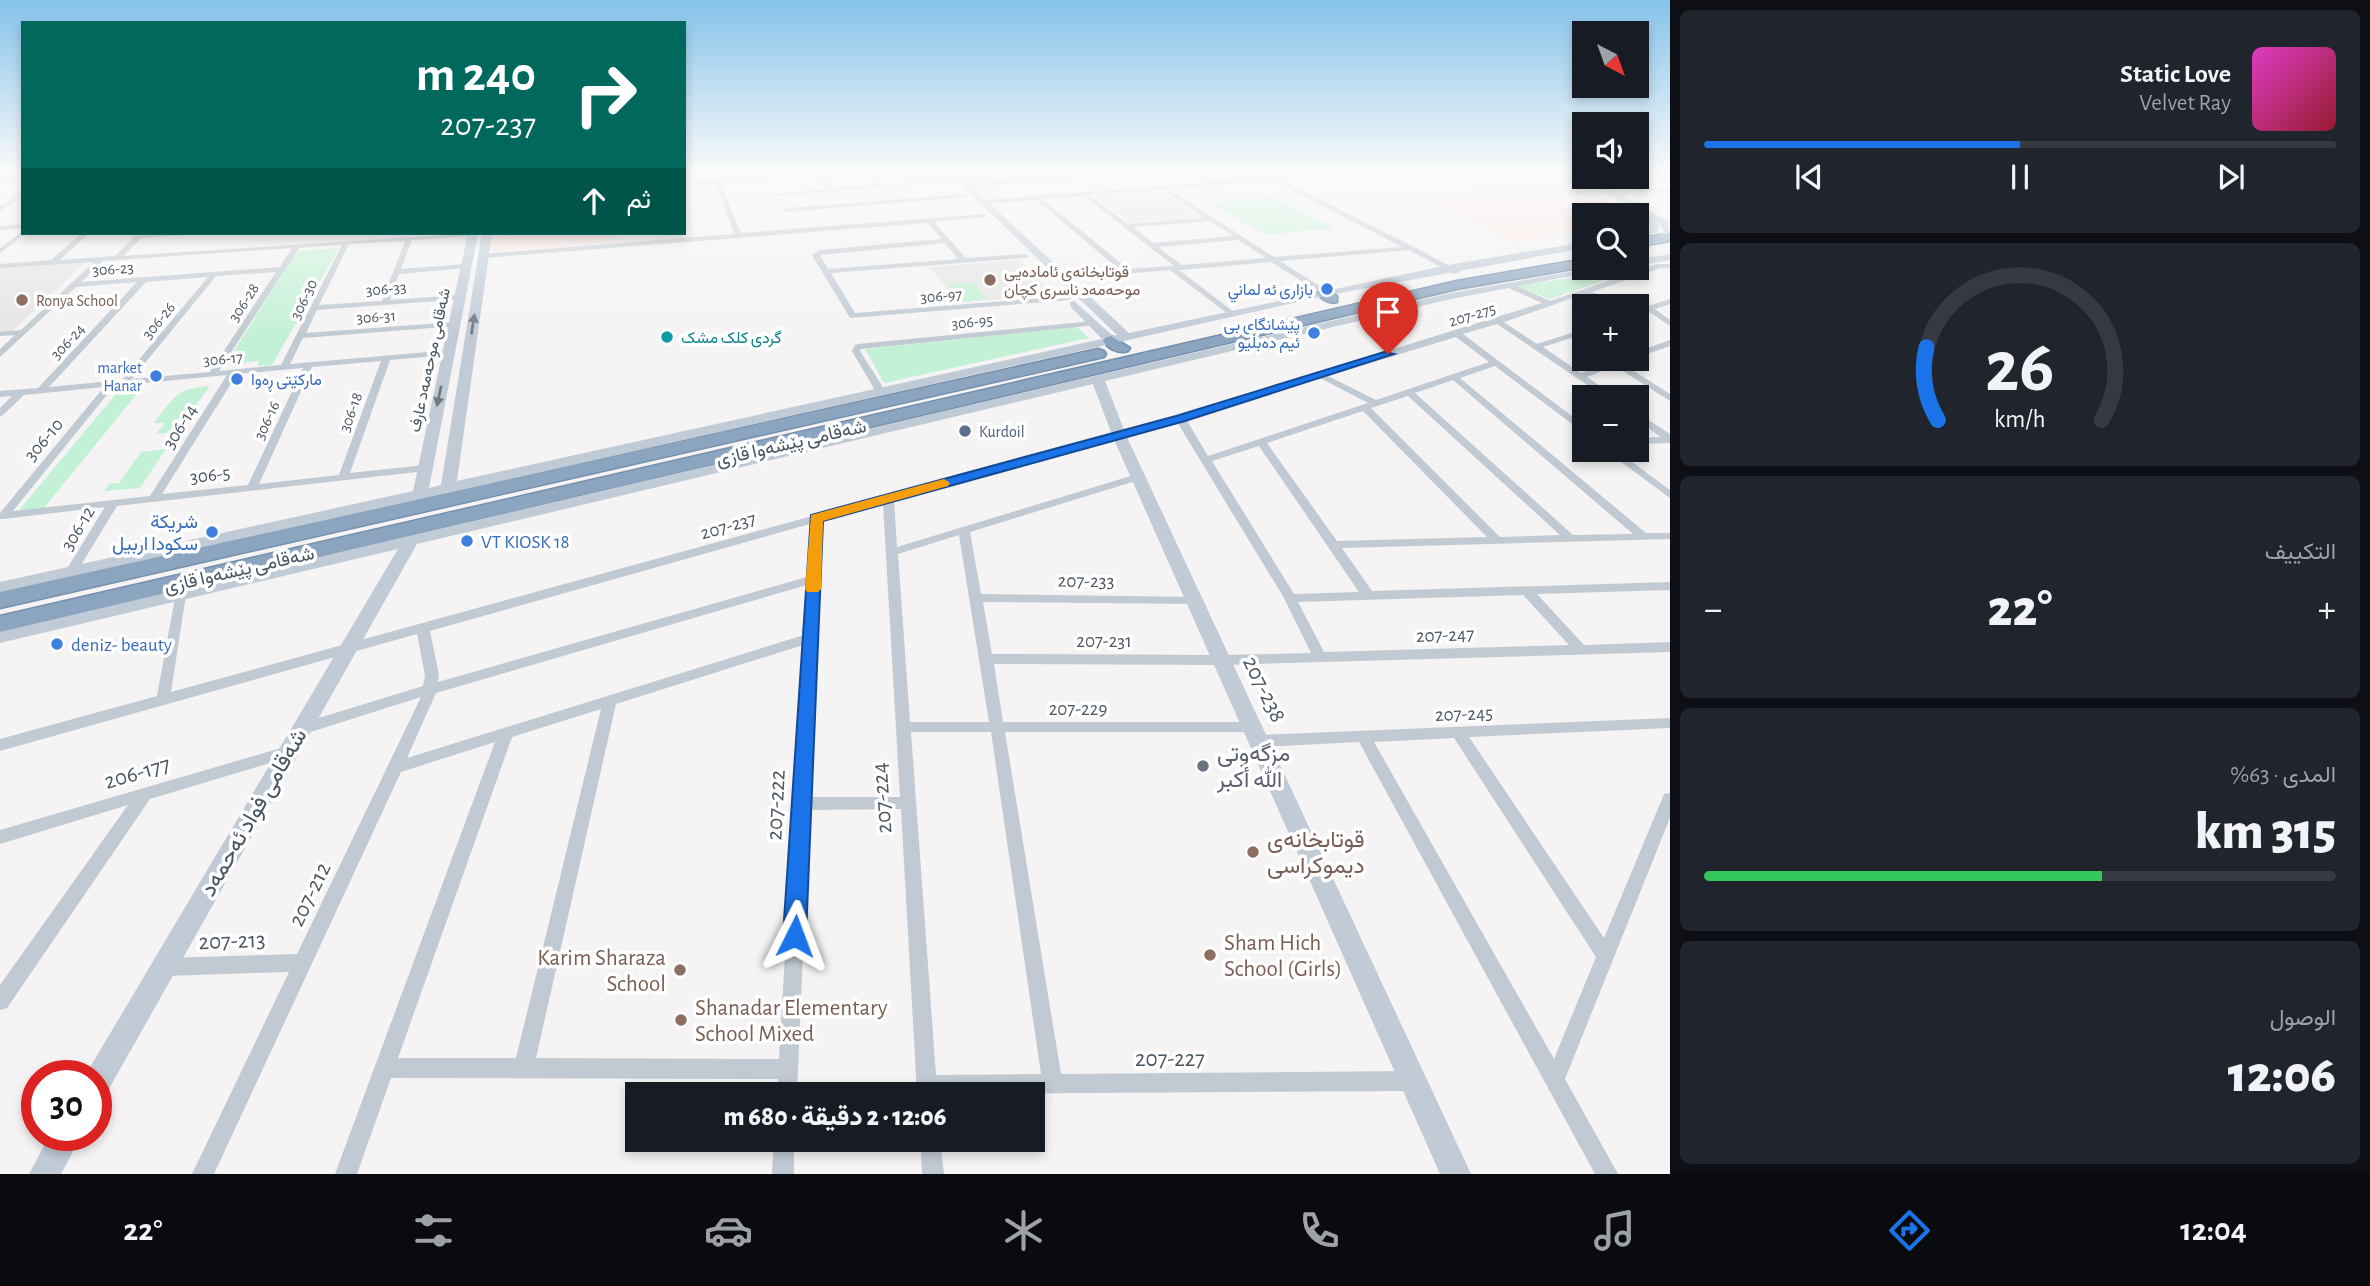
<!DOCTYPE html>
<html lang="ar">
<meta charset="utf-8">
<style>
:root{--surface:#171b24;--page:#20242c;--text:#f1f3f6;--muted:#9ea1a6;--line:#363941;--accent:#1a73e8}
body{margin:0;font-family:"Alegreya Sans",Vazirmatn,sans-serif;background:var(--page);color:var(--text);direction:rtl;height:100vh;display:flex;flex-direction:column;font-size:26px;white-space:nowrap}
*{box-sizing:border-box;margin:0}
p{font-size:23px;color:var(--muted)}
.icon{flex:none;width:38px;height:38px;fill:none;stroke:currentColor;stroke-width:2;stroke-linecap:round;stroke-linejoin:round}
.map{position:relative;flex:1;overflow:hidden;direction:ltr}
.sheet{display:flex;flex-direction:column;gap:10px;padding:10px;background:#0d0f14;width:700px}
.sheet>*{flex:none}
.banner{position:absolute;left:21px;top:21px;width:665px;height:214px;border-radius:0px;box-shadow:0 4px 10px #0003;direction:rtl;background:#00695c;color:#fff;overflow:hidden}
.needle{width:46px;rotate:139deg}
.fabs{position:absolute;left:1572px;top:21px;display:grid;gap:14px}
.fabs a{display:grid;place-items:center;width:77px;height:77px;border-radius:0px;background:var(--surface);box-shadow:0 4px 10px #0003;font-size:35px}
.speed{position:absolute;left:21px;top:1060px;display:flex;gap:14px;font-size:35px;font-weight:700;text-align:center}
.speed>*{display:grid;place-content:center;width:91px;height:91px;border-radius:50%;background:var(--surface);box-shadow:0 4px 10px #0003;line-height:1}
.speed .limit{border:10px solid #d22;background:#fff;color:#111}
.pin{position:absolute;display:grid;place-items:center;width:60px;height:60px;color:#fff;margin:-72px -30px;border-radius:50% 50% 50% 0;rotate:-45deg;box-shadow:0 0 7px #0007}
.pin .icon{rotate:45deg}
.me{position:absolute;width:77px;margin:-38px;rotate:3deg;stroke-linejoin:round;filter:drop-shadow(0 0 5px #0008)}
.turn{display:flex;align-items:center;gap:24px;height:147px;padding:0 35px;font-size:32px}
.turn .icon{width:91px;height:91px;stroke-width:2.5}
.turn b{display:block;font-size:49px;line-height:60px}
.then{display:flex;align-items:center;height:66px;padding:0 35px;background:#0003;gap:14px;font-size:26px}
.big{font-size:52px;font-weight:800;line-height:1.1}
.sheet .widget{flex:1;display:flex;flex-direction:column;justify-content:center;gap:10px;min-width:0;padding:0 24px;border-radius:10px;background:var(--page)}
.sheet .dial{align-items:center;gap:0}
.dial svg{height:182px;overflow:visible;fill:none;stroke:var(--line);stroke-width:7;stroke-linecap:round;text-anchor:middle}
.dial text{fill:var(--text);stroke:none}
.song{display:flex;align-items:center;gap:21px}
.cover{width:84px;height:84px;border-radius:10px;background:linear-gradient(135deg,hsl(310 70% 55%),hsl(350 70% 35%))}
.played{height:7px;border-radius:4px;background:linear-gradient(90deg,var(--accent) 50%,var(--line) 50%)}
.keys{display:flex;justify-content:space-around;direction:ltr}
.heat{display:flex;justify-content:space-between;align-items:center;font-size:38px;direction:ltr}
.charge{height:10px;border-radius:5px;background:linear-gradient(90deg,#34c759 63%,var(--line) 0)}
.trip{position:absolute;left:625px;top:1082px;width:420px;height:70px;border-radius:0px;background:var(--surface);box-shadow:0 4px 10px #0003;font-weight:800;line-height:70px;text-align:center;direction:rtl}
.menu{display:flex;height:112px;justify-content:space-around;align-items:center;background:#090b0e;color:var(--muted)}
.menu .icon{width:49px;height:49px}
.menu .on{color:var(--accent)}
.menu b{font-size:32px;color:var(--text)}
main{display:flex;flex:1;min-height:0}
.map>svg:first-child{display:block}
.education{fill:#e6e4e5}
.medical{fill:#fce8e6}
.green{fill:#c3f1d5}
.lines{fill:none;stroke-linecap:round;stroke-linejoin:round}
.highway-casing{stroke:#7690ad;stroke-width:3}
.street{fill:#c1cad2;fill-rule:evenodd}
.secondary{fill:#c1cbd6;fill-rule:evenodd}
.highway{fill:#8ba5c1;fill-rule:evenodd}
.oneway{fill:#6e7984}
.route{fill:#1a73e8;stroke:#114b97;stroke-width:2}
.slow{fill:#f59e0b}
.education-dot{fill:#8d6e63;stroke:#fff;stroke-width:2.5}
.shop-dot{fill:#3f7fe0;stroke:#fff;stroke-width:2.5}
.culture-dot{fill:#0f9aa8;stroke:#fff;stroke-width:2.5}
.service-dot{fill:#5c6f8a;stroke:#fff;stroke-width:2.5}
.worship-dot{fill:#6b7280;stroke:#fff;stroke-width:2.5}
.labels{text-anchor:middle;stroke-width:7;stroke-linejoin:round;paint-order:stroke}
.far-street-label{font-size:16px;fill:#4a5661;stroke:#fff}
.far-education-label{font-size:16px;fill:#785e54;stroke:#fff;text-anchor:start}
.far-shop-label{font-size:16px;fill:#366cbe;stroke:#fff;text-anchor:end}
.far-culture-label{font-size:16px;fill:#0d838f;stroke:#fff;text-anchor:start}
.far-service-label{font-size:16px;fill:#4e5e75;stroke:#fff;text-anchor:start}
.street-label{font-size:19px;fill:#4a5661;stroke:#fff}
.shop-label{font-size:19px;fill:#366cbe;stroke:#fff;text-anchor:start}
.near-street-label{font-size:23px;fill:#4a5661;stroke:#fff}
.near-worship-label{font-size:23px;fill:#5b616d;stroke:#fff;text-anchor:start}
.near-education-label{font-size:23px;fill:#785e54;stroke:#fff;text-anchor:start}
</style>
<main>
<section class="sheet">
<div class="widget">
<div class="song"><i class="cover"></i><div><b>Static Love</b><p>Velvet Ray</p></div></div>
<div class="played"></div>
<div class="keys"><svg class="icon" aria-label="previous" viewBox="0 0 24 24"><path d="M18 5L8 12l10 7zM5 5v14"/></svg><svg class="icon" aria-label="pause" viewBox="0 0 24 24"><path d="M8 5v14M16 5v14"/></svg><svg class="icon" aria-label="next" viewBox="0 0 24 24"><path d="M6 5l10 7-10 7zM19 5v14"/></svg></div>
</div>
<div class="widget dial"><svg viewBox="0 0 100 80">
<path d="M14 69A42 42 0 1 1 86 69"/>
<path d="M14 69A42 42 0 0 1 9 37" stroke="#1a73e8"/>
<text x="50" y="56" font-size="32" font-weight="700">26</text>
<text x="50" y="72" font-size="11">km/h</text>
</svg></div>
<div class="widget"><p>التكييف</p>
<div class="heat"><a>−</a><b class="big">22°</b><a>+</a></div>
</div>
<div class="widget"><p>المدى · 63%</p><b class="big">315 km</b><div class="charge"></div></div>
<div class="widget"><p>الوصول</p><b class="big">12:06</b></div>
</section>
<div class="map">
<svg width="1670" height="1174" viewBox="0 0 1670 1174">
<rect width="100%" height="100%" fill="#f5f3f3"/>
<path class="education" d="M1162 191 1202 218 1130 223 1095 196Z
M1019 260 1052 294 958 303 930 267Z
M86 262 11 332 0 333V268Z"/>
<path class="medical" d="M1567 175 1631 215H1584V230L1514 243 1423 199Z
M492 233H616L617 242 491 252Z"/>
<path class="green" d="M1272 197 1334 228 1266 235 1209 203Z
M339 248 272 365 257 366 259 361 225 365 297 251Z
M1651 264 1550 299 1518 286 1636 268Z
M972 282 987 299 961 302 947 284Z
M1077 327 1089 338 884 383 865 349Z
M210 386 176 432 156 434 165 423H154C175 396 175 389 210 386Z
M140 390 44 508 19 510 117 393Z
M166 449 140 488 104 491 109 484 119 483 141 452Z"/>
<g class="lines">
<defs>
<path id="highway" d="M1670 233V241L1636 247V239Z
M1584 259V267L1457 289 0 632V616L1457 281Z
M1324 289 1337 296V302C1329 304 1322 300 1317 293Z
M1111 336 1130 348 1128 351C1118 354 1109 349 1103 341L1105 338Z
M1098 349 1104 351 1106 354 1104 357 0 608V592Z"/>
</defs>
<use href="#highway" class="highway-casing"/>
<path class="street" d="M815 173H821L831 188 874 185 864 173H870L880 185 950 179 953 181 778 196 775 194 825 189Z
M1130 173H1153L966 187 963 185 966 183Z
M1191 173H1197L1212 181 1266 177 1260 173H1267L1414 247 1461 272 1454 274 1409 250 1280 261 1327 291 1328 293 1324 295 1271 262 1179 270 1234 312V316H1231L1170 270 1060 279 1059 277 1063 275 1120 270 1036 200 984 204 981 202 984 200 1207 183ZM1272 180 1402 247 1274 257 1169 189ZM1163 190 1204 218 1128 224 1090 195ZM1084 196 1174 266 1128 269 1043 199ZM1210 221 1233 236 1153 243 1133 227ZM1238 240 1266 258 1182 265 1158 247Z
M23 176V180L0 182V178Z
M770 176 772 179 721 183 741 233 985 214 988 216 987 217 934 222 966 258 1025 254 1029 256 1025 258 831 273 855 313 1068 296 1072 298 1068 300 850 318 812 255 820 250 942 239 928 223 483 258 479 256 483 254 734 234 716 184 684 186V182ZM945 243 958 259 828 269 820 255Z
M1627 186 1670 188V192L1625 189Z
M23 191V196L0 211V206Z
M965 194 967 197 787 212 784 210 787 208Z
M23 224V228L0 230V226Z
M23 231 27 233 0 253V248Z
M82 233H89L60 260 115 256 138 233H189L186 235 141 238 123 256 475 233 473 236 412 240 401 269 466 264 470 266 466 268 399 274 390 300 460 295H463V299L317 310 306 333 454 322H457V326L303 338 290 364 451 350V354L448 355 390 360 350 473 425 465 430 468 425 471 117 506 75 575H67L65 572 105 507 3 519H0V513L104 387 24 395 3 415 0 416V408L12 396 0 397V391L38 388 137 282 76 287 0 357V349L15 335 0 336V332L21 330 94 262 0 268V264L51 260ZM405 241 382 301 319 305 349 244ZM342 245 281 365 219 371 299 248ZM292 248 280 267 81 282 103 261ZM276 272 210 372 132 379 216 276ZM208 277 122 380 49 387 146 282ZM381 361 339 475 259 484 312 367ZM303 368 248 485 162 494 237 374ZM227 375 150 496 13 511 114 386Z
M1657 264H1670V268H1661L1592 292 1631 306H1620L1584 294 1504 322 1537 344 1584 329V334L1543 347 1581 373 1620 359H1631L1623 364 1670 394V401L1615 366 1587 377 1616 397H1605L1497 324 1463 334 1584 425V433L1495 366 1460 378 1646 533H1670V539L1342 548 1372 591 1670 582V590L1537 594 1584 645 1670 642V652L1222 665 994 664 1003 722H1252L1257 723 1259 727 1257 731 1252 732H1005L1061 1074 1413 1071 1420 1074 1423 1081 1420 1088 1413 1091 917 1094 901 809 809 810 797 1094H777L778 1079 391 1078 357 1174H335L495 742 401 772 214 1174H192L289 972 164 976 158 973 155 967 158 961 164 958 297 954 421 697 301 735 296 733 294 729 296 725 423 686 425 675 417 634 0 751V739L157 696 176 592H184L186 595 171 692 1177 416 1542 303 1506 287V283H1512L1550 301ZM1456 337 1489 362 1376 400 1328 376ZM1320 378 1368 403 1208 456 1186 419ZM1453 380 1633 534 1573 535 1415 393ZM1408 396 1560 535 1500 537 1371 408ZM1363 411 1487 537 1337 541 1267 443ZM1177 422 1284 598 1311 653 1222 655 992 654 983 602 1199 604 1201 601 1199 598 1195 597 981 594 970 532 1142 479 1143 477 1142 475H1134L897 547 894 501ZM1259 446 1359 592 1294 594 1212 461ZM883 504 900 797H810L821 521ZM810 524 807 577 438 682 439 675 430 631ZM959 535 989 722H910L898 554ZM807 585 804 635 407 758 436 693ZM1523 595 1569 645 1324 652 1298 602ZM803 645 779 1059 536 1058 616 704ZM601 709 516 1058H398L512 737ZM911 732H991L1041 1074 936 1075Z
M1670 299V304L1655 309 1670 320V326L1648 311 1636 315V310Z
M1094 321H1097V325L861 349 860 351 886 392 881 395 876 392 852 351 855 345 858 344Z
M1670 340V346L1636 358V352Z
M1636 412 1670 434V443L1636 444V438L1661 437 1636 420Z
M1605 450H1616L1670 490V498Z
M1670 718V728L1469 737 1604 938 1662 799 1664 794 1670 793V818L1565 1079 1618 1174H1595L1359 742 1260 747 1255 745 1253 741 1255 737 1260 735ZM1454 738 1596 957 1554 1059 1374 742Z
M288 746 293 748 295 752 293 756 150 799 7 1008 0 1010V985L128 805 0 844V830Z
M774 1139H794V1174H772Z
M920 1139H940L944 1174H922Z"/>
<path class="secondary" d="M949 173H957L1129 333 1448 265 1584 242V248L1324 296 0 594V582L413 491 468 233H478L429 488 441 485 482 233H492L457 481 1102 339 1070 306V302L1074 301 1113 336 1117 335Z
M1572 173H1581L1584 177H1589L1668 221 1670 235 1665 240H1659L1657 238 1664 231 1659 224 1658 232 1636 239V233L1651 228 1645 215Z
M1670 254V260L1636 266V260Z
M1592 268H1613L1451 299 1105 381 1126 435 1471 1174H1440L1112 435 1093 384 417 544 106 1094 96 1098V1076H85L86 1074 398 549 0 643V631L1451 293Z
M49 1136H81L61 1174H29Z"/>
<use href="#highway" class="highway"/>
</g>
<defs><path id="oneway-solid" d="M-6-.8H1V-3.2L6.5 0L1 3.2V.8H-6Z" transform="scale(1.75)"/></defs>
<g class="oneway">
<use href="#oneway-solid" transform="translate(473 324) rotate(-81)"/>
<use href="#oneway-solid" transform="translate(439 396) rotate(102)"/>
</g>
<linearGradient id="sky" x2="0" y2="1"><stop stop-color="#85c3ea"/><stop offset="0.51" stop-color="#fafafa"/><stop offset="1" stop-color="#fafafa" stop-opacity="0"/></linearGradient>
<rect width="1670" height="337" fill="url(#sky)"/>
<path class="route" d="M1384 352 1394 354 1185 421 823 521 806 936 803 944 795 947 787 944 783 936 811 515 1176 416Z"/>
<path class="slow" d="M944 479 950 483 948 486 823 521 821 589 818 592H807L805 589 811 515Z"/>
<g class="education-dot">
<circle cx="990" cy="280" r="7"/>
<circle cx="22" cy="300" r="7"/>
<circle cx="1253" cy="852" r="7"/>
<circle cx="1210" cy="955" r="7"/>
<circle cx="680" cy="970" r="7"/>
<circle cx="681" cy="1020" r="7"/>
</g>
<g class="shop-dot">
<circle cx="1327" cy="289" r="7"/>
<circle cx="1314" cy="333" r="7"/>
<circle cx="156" cy="376" r="7"/>
<circle cx="237" cy="379" r="7"/>
<circle cx="212" cy="532" r="7"/>
<circle cx="467" cy="541" r="7"/>
<circle cx="57" cy="644" r="7"/>
</g>
<circle class="culture-dot" cx="667" cy="337" r="7"/>
<circle class="service-dot" cx="965" cy="431" r="7"/>
<circle class="worship-dot" cx="1203" cy="766" r="7"/>
<g class="labels">
<g class="far-street-label">
<text transform="translate(113 268) rotate(-4)" y="6">306-23</text>
<text transform="translate(386 288) rotate(-5)" y="6">306-33</text>
<text transform="translate(941 295) rotate(-5)" y="6">306-97</text>
<text transform="translate(303 299) rotate(-64)" y="6">306-30</text>
<text transform="translate(243 302) rotate(-57)" y="6">306-28</text>
<text transform="translate(1472 314) rotate(-17)" y="6">207-275</text>
<text transform="translate(376 316) rotate(-4)" y="6">306-31</text>
<text transform="translate(158 320) rotate(-51)" y="6">306-26</text>
<text transform="translate(972 321) rotate(-6)" y="6">306-95</text>
<text transform="translate(67 341) rotate(-47)" y="6">306-24</text>
<text transform="translate(223 358) rotate(-5)" y="6">306-17</text>
<text transform="translate(429 360) rotate(-78)" y="6">شەقامی موحەمەد عارف</text>
<text transform="translate(350 412) rotate(-70)" y="6">306-18</text>
<text transform="translate(266 420) rotate(-65)" y="6">306-16</text>
</g>
<g class="far-education-label">
<text x="1004" y="277">قوتابخانەی ئامادەیی<tspan x="1004" dy="18">موحەمەد ناسری کچان</tspan></text>
<text x="36" y="306">Ronya School</text>
</g>
<g class="far-shop-label">
<text x="1313" y="295">بازارى ئه لماني</text>
<text x="1300" y="330">پێشانگای بی<tspan x="1300" dy="18">ئیم دەبڵیو</tspan></text>
<text x="142" y="373">market<tspan x="142" dy="18">Hanar</tspan></text>
<text x="251" y="385" text-anchor="start">مارکێتی ڕەوا</text>
</g>
<g class="far-culture-label">
<text x="681" y="343">گردی کلک مشک</text>
</g>
<g class="far-service-label">
<text x="979" y="437">Kurdoil</text>
</g>
<g class="street-label">
<text transform="translate(179 426) rotate(-58)" y="7">306-14</text>
<text transform="translate(43 439) rotate(-50)" y="7">306-10</text>
<text transform="translate(791 442) rotate(-13)" y="7">شەقامی پێشەوا قازی</text>
<text transform="translate(210 474) rotate(-7)" y="7">306-5</text>
<text transform="translate(728 525) rotate(-16)" y="7">207-237</text>
<text transform="translate(77 528) rotate(-59)" y="7">306-12</text>
<text transform="translate(239 569) rotate(-13)" y="7">شەقامی پێشەوا قازی</text>
<text transform="translate(1086 580) rotate(1)" y="7">207-233</text>
<text transform="translate(1445 634) rotate(-2)" y="7">207-247</text>
<text x="1104" y="647">207-231</text>
<text x="1078" y="715">207-229</text>
<text transform="translate(1464 713) rotate(-2)" y="7">207-245</text>
</g>
<g class="shop-label">
<text x="198" y="528" text-anchor="end">شريكة<tspan x="198" dy="22">سكودا اربيل</tspan></text>
<text x="481" y="548">VT KIOSK 18</text>
<text x="71" y="651">deniz- beauty</text>
</g>
<g class="near-street-label">
<text transform="translate(1265 689) rotate(64)" y="8">207-238</text>
<text transform="translate(137 772) rotate(-16)" y="8">206-177</text>
<text transform="translate(881 798) rotate(-94)" y="8">207-224</text>
<text transform="translate(775 805) rotate(-87)" y="8">207-222</text>
<text transform="translate(253 812) rotate(-60)" y="8">شەقامی فواد ئەحمەد</text>
<text transform="translate(309 894) rotate(-64)" y="8">207-212</text>
<text transform="translate(232 940) rotate(-2)" y="8">207-213</text>
<text x="1170" y="1066">207-227</text>
</g>
<g class="near-worship-label">
<text x="1217" y="761">مزگەوتی<tspan x="1217" dy="26">الله أكبر</tspan></text>
</g>
<g class="near-education-label">
<text x="1267" y="847">قوتابخانەی<tspan x="1267" dy="26">دیموکراسی</tspan></text>
<text x="1224" y="950">Sham Hich<tspan x="1224" dy="26">School (Girls)</tspan></text>
<text x="666" y="965" text-anchor="end">Karim Sharaza<tspan x="666" dy="26">School</tspan></text>
<text x="695" y="1015">Shanadar Elementary<tspan x="695" dy="26">School Mixed</tspan></text>
</g>
</g>
</svg>
<div class="fabs">
<a><svg class="needle" viewBox="-14 -14 28 28"><path d="M0-13l5 13h-10z" fill="#e53935"/><path d="M0 13l5-13h-10z" fill="#9ea1a6"/></svg></a>
<a><svg class="icon" aria-label="sound" viewBox="0 0 24 24"><path d="M4 9h4l5-4v14l-5-4H4zM17 9q2 3 0 6"/></svg></a>
<a><svg class="icon" aria-label="search" viewBox="0 0 24 24"><circle cx="10" cy="10" r="6"/><path d="M15 15l6 6"/></svg></a>
<a>+</a>
<a>−</a>
</div>
<div class="speed"><div class="limit">30</div></div>
<div class="pin" style="left:1388px;top:354px;background:#d93025"><svg class="icon" aria-label="arrive" viewBox="0 0 24 24"><path d="M6 21V4h12l-3 4 3 4H6"/></svg></div>
<svg class="me" style="left:795px;top:936px" viewBox="-20 -20 40 40"><path d="M0-17L14 15 0 8-14 15z" fill="#1a73e8" stroke="#fff" stroke-width="4"/></svg>
<div class="trip">12:06 · 2 دقيقة · 680 m</div>
<div class="banner">
<div class="turn"><svg class="icon" aria-label="right" viewBox="0 0 24 24"><path d="M7 20v-9h11M14 6l5 5-5 5"/></svg><div><b>240 m</b>207-237</div></div>
<div class="then">ثم<svg class="icon" aria-label="ahead" viewBox="0 0 24 24"><path d="M12 20V5M6 11l6-6 6 6"/></svg></div>
</div>
</div>
</main>
<nav class="menu">
<b>12:04</b>
<svg class="icon on" aria-label="directions" viewBox="0 0 24 24"><path d="M12 3l9 9-9 9-9-9zM9 14v-3h6M13 9l2 2-2 2"/></svg>
<svg class="icon" aria-label="music" viewBox="0 0 24 24"><path d="M9 18V5l10-2v13"/><circle cx="6" cy="18" r="3"/><circle cx="16" cy="16" r="3"/></svg>
<svg class="icon" aria-label="phone" viewBox="0 0 24 24"><path d="M5 4h4l2 5-3 2q2 4 5 5l2-3 5 2v4C11 20 4 13 5 4z"/></svg>
<svg class="icon" aria-label="climate" viewBox="0 0 24 24"><path d="M12 3v18M4 7l16 10M4 17L20 7"/></svg>
<svg class="icon" aria-label="car" viewBox="0 0 24 24"><path d="M5 17H2v-5l4-1 3-4h7l3 4 3 1v5h-3M9 17h6M6 11h13"/><circle cx="7" cy="17" r="2"/><circle cx="17" cy="17" r="2"/></svg>
<svg class="icon" aria-label="filters" viewBox="0 0 24 24"><path d="M4 7h16M4 17h16"/><circle cx="9" cy="7" r="2"/><circle cx="15" cy="17" r="2"/></svg>
<b>22°</b>
</nav>
